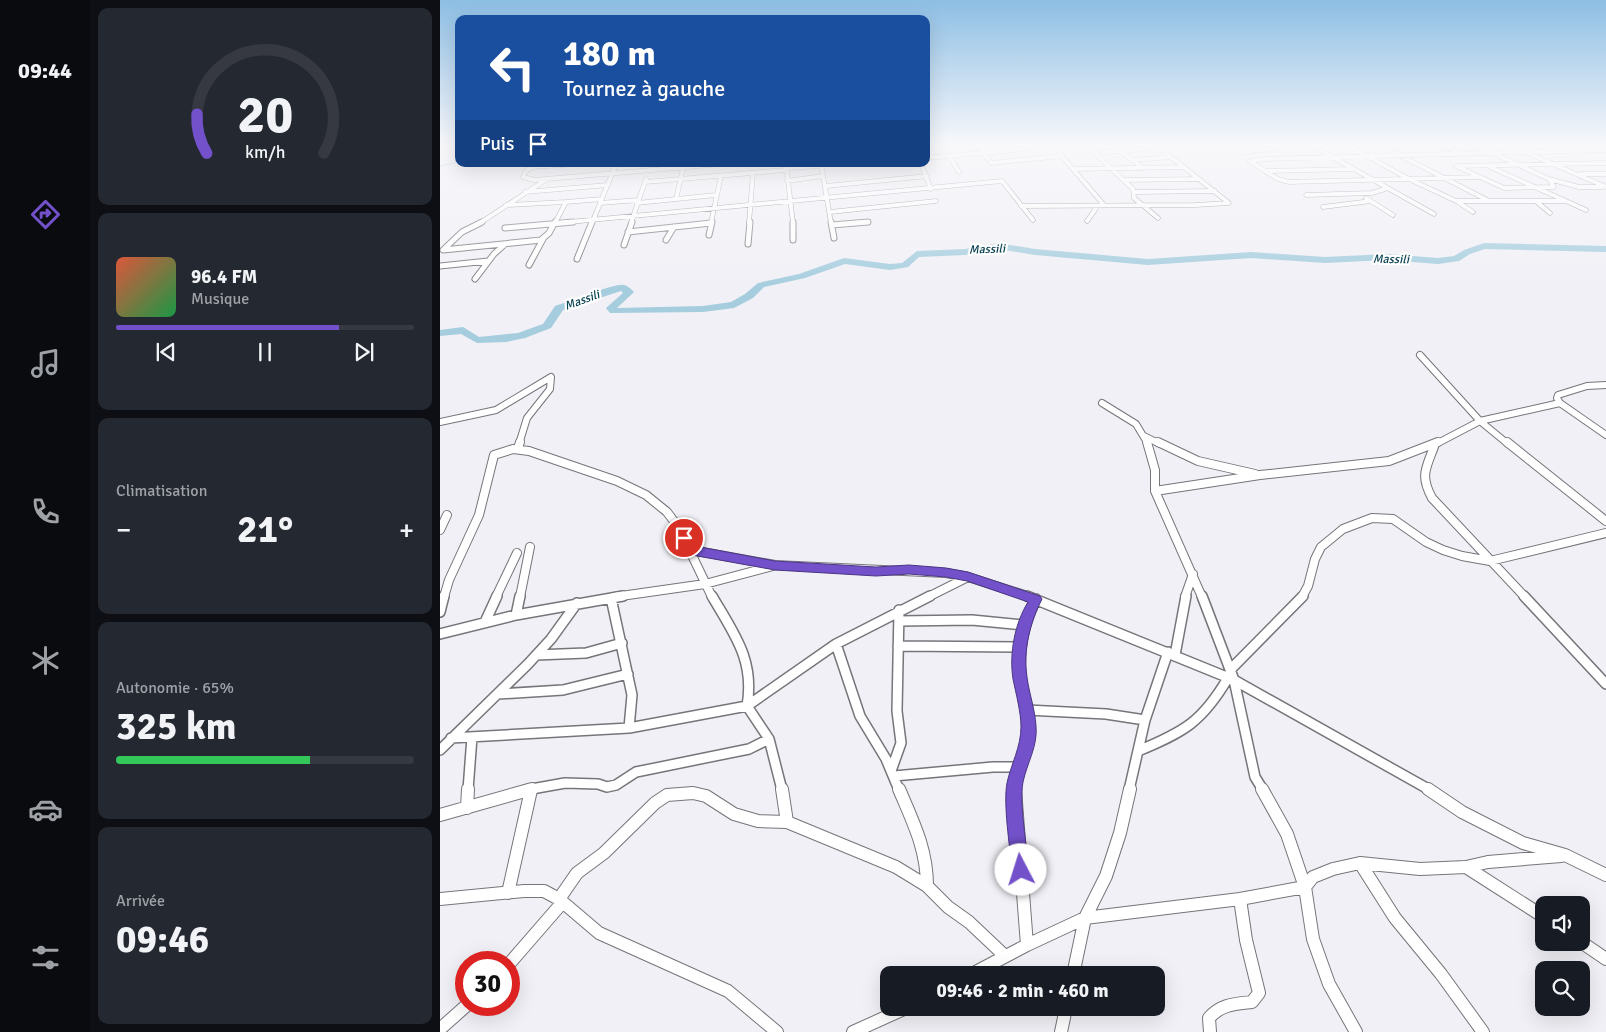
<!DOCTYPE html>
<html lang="fr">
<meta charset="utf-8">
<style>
:root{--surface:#171b24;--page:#242831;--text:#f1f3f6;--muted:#9ea1a6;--line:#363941;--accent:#7251ca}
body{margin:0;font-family:Signika,sans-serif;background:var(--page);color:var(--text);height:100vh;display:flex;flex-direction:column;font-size:19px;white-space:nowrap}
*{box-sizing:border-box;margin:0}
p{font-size:16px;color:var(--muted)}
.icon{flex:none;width:28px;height:28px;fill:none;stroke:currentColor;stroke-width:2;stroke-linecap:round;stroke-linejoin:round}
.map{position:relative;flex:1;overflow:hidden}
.drawer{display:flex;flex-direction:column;gap:8px;padding:8px;background:#0d0f14;width:350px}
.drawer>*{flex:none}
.guide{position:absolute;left:15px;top:15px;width:475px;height:152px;border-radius:10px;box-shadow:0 5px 20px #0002;background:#1a4fa0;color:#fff;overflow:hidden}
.controls{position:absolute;left:1095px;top:896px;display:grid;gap:10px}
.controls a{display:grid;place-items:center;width:55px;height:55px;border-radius:10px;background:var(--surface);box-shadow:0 5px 20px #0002;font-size:25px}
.speed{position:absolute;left:15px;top:951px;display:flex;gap:10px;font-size:25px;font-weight:700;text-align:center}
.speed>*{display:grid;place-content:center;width:65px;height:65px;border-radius:50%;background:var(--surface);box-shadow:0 5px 20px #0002;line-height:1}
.speed .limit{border:8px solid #d22;background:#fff;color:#111}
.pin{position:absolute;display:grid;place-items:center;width:42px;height:42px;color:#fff;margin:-21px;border:2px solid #fff;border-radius:50%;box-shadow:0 1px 5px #0007}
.me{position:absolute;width:55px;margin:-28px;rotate:355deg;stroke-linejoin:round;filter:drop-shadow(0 0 4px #0008)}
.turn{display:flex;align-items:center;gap:18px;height:105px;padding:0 25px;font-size:22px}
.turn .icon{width:65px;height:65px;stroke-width:2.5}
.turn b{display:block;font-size:35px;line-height:42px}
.then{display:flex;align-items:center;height:48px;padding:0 25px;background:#0003;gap:10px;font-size:19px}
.big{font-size:38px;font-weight:800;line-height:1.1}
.drawer .tile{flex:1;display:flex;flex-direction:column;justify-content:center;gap:8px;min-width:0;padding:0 18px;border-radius:10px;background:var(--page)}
.drawer .dial{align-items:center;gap:0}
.dial svg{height:130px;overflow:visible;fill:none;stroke:var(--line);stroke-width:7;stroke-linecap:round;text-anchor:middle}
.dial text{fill:var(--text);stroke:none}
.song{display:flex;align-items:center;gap:15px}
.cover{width:60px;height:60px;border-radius:8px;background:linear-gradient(135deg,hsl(10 70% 55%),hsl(140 70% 35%))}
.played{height:5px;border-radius:2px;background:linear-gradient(90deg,var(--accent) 75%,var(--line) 75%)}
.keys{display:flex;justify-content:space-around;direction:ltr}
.heat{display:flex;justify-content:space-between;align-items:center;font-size:28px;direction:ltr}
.charge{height:8px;border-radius:4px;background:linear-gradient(90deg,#34c759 65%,var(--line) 0)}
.trip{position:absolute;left:440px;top:966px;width:285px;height:50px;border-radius:10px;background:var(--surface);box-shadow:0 5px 20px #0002;font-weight:800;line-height:50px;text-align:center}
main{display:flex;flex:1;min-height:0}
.dock{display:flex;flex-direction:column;width:90px;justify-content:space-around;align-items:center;background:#090b0e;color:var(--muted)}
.dock .icon{width:35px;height:35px}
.dock .selected{color:var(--accent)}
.dock b{font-size:22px;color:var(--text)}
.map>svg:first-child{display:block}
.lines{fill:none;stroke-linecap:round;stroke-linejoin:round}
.canal{fill:#a5cdde;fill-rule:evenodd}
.river{fill:#a5cdde;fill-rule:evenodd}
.minor-far5-casing{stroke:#75757a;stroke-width:5}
.minor-far4-casing{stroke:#75757a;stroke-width:7}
.minor-far3-casing{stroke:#75757a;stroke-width:8}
.minor-far2-casing{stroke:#75757a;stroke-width:10}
.minor-far1-casing{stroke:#75757a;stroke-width:12}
.minor-casing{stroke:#75757a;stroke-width:14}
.minor-far5{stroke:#fff;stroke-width:4}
.minor-far4{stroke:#fff;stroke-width:5}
.minor-far3{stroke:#fff;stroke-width:6}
.minor-far2{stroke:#fff;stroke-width:8}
.minor-far1{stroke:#fff;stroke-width:9}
.minor{stroke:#fff;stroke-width:12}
.route{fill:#7251ca;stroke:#4a3583}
.labels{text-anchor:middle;stroke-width:4.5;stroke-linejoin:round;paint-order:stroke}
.far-water-label{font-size:12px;font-style:italic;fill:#094154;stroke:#fff}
</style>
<main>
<nav class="dock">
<b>09:44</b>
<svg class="icon selected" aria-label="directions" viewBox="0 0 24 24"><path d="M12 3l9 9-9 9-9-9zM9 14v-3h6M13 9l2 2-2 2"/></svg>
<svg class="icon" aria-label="music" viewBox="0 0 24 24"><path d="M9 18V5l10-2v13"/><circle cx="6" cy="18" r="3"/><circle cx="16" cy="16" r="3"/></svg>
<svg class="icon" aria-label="phone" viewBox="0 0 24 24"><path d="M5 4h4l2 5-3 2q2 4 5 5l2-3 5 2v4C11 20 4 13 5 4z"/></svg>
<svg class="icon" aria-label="climate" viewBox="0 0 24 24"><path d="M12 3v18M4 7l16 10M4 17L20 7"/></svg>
<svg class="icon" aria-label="car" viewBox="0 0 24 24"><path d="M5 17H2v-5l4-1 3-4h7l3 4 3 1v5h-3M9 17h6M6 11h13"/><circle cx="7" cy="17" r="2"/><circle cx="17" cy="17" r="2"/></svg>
<svg class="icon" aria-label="filters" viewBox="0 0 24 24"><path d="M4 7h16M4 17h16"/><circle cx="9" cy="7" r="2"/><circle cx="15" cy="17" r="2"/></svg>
</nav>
<section class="drawer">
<div class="tile dial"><svg viewBox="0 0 100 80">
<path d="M14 69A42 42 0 1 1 86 69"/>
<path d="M14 69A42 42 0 0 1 8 45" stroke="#7251ca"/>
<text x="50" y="56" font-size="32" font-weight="700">20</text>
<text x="50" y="72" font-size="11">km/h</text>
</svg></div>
<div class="tile">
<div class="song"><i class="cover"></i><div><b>96.4 FM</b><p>Musique</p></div></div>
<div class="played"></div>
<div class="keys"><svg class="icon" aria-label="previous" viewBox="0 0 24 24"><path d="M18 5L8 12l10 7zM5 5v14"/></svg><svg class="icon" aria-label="pause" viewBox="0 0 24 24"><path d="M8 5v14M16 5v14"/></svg><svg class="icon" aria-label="next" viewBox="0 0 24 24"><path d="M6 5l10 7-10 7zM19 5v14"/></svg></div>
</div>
<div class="tile"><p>Climatisation</p>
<div class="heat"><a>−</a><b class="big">21°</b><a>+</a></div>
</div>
<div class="tile"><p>Autonomie · 65%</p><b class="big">325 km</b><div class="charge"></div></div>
<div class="tile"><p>Arrivée</p><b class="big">09:46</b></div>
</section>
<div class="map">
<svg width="1166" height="1032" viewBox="0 0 1166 1032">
<rect width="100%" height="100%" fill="#f0f0f6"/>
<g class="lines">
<path class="canal" d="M19 161V163L0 167V165Z"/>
<path class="river" d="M559 243 595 249 708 259 811 252 885 257 947 254 998 258 1014 256 1024 250 1044 243 1166 246V252L1045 249 1030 254 1019 261 998 264 947 260 885 263 811 258 708 265 595 255 559 249 525 255 479 257 468 267 450 270 405 264 365 278 324 287 313 298 294 308 263 312 170 313 166 308 183 293 181 291 123 310 111 328 85 338 66 342 37 343 21 334 0 336V330L23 327 39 337 78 333 103 324 115 306C129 302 174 283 184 285 188 286 191 289 194 292L177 308 263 306 291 302 305 294 318 283 359 274 404 258 450 264 462 263 477 251 525 249Z"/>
<defs>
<path id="minor-far5" d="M537 144 551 163 622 156
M645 144 693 189 694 198 718 218
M786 144 799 152 874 145
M905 144 969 179 1016 201H1126
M938 144 1049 201
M1002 144 1020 153
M1098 144 1111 150
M871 145 994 214
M941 146 986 144
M486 147 507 144
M653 153 680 151 703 168
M620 154 664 205
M1090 154 1166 187
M509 156 519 172
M486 158 639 144
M693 160 731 157
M96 164 85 172 83 177 94 180 282 164
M346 164 353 223
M381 164 391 223
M481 164 491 189
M1016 166 1064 188 1114 187 1109 179 1033 144
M1018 166 1166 163
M91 167 138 164
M1050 167 1146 210
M346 168 381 166
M633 169 744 167
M911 169 825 171 810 161 824 159 1166 150
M825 171 838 179 849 182 1039 177
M1141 174H1166
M1109 179 1139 187H1162
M683 180 758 179
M347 181 383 176
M205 182 346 170
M386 186 487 176
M85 192 168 185
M695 192 775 191
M866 195 932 193 945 189 944 187
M926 198 953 215
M236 199 244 164
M1018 202 1033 212
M1097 202 1110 213
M160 203 199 200
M197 203 276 195
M66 205 126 202
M581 206 755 205 789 203 722 150 716 148 680 151
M883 207 931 201
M390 212 496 201
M647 221 655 210V206
M40 223 107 179
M115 223 126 202 162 199
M119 223 562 181 593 220
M152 223 176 164
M191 223 206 179
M271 223 281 176
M309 223 313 173
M415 223 428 222"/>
<path id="minor-far4" d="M42 222 22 232 3 250 101 240 109 233 115 222
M353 222V240
M391 222 394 238
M392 225 428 222
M65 228 133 222
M188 232 271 223
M269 235 272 222
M226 240 234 227
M308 244 310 222
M184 245 192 222
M137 259 152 222
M89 265 103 239
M0 266 48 261
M35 279 54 254 64 245"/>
<path id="minor-far3" d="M980 355 1040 421 1068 444
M662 403 696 424 708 444
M1120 403 1117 398 1118 395 1147 386 1166 385
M0 422 56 410 111 377 110 389 87 418 79 444
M704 436 720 444
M996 444 1040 421 1120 403 1166 435"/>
<path id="minor-far2" d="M707 442 715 470V491L762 597
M718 442 758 461 815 474
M1067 442 1166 521
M995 444C987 467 979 474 992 498L1085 597
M78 448 80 442
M715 491 820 475 949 461 998 442
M0 530 7 515
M251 550 335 565 506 573 528 577 591 597
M4 597 9 580 39 515 54 455 73 449 89 451 177 481 206 495 227 512 239 528 272 597
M56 597 77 553
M80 597 90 547
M174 597 265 584 333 566
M488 597 528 577
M745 597 753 574
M862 597 868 586 875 559 881 547 903 529 932 518 953 519 986 542 1003 550 1022 556 1050 561 1166 533"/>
<path id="minor-far1" d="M272 596C294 634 315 660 307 706L329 739 342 790
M587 596 794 680 990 790
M762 596 794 680 815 777 823 790
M1084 596 1166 684
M171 598 192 695 189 728
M0 612 4 596
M76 615 80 596
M459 621 532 620 584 625
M45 622 57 596
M0 634 76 615 183 596
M396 644 420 716 446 759 459 790
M458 646 579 647
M96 655 146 653 182 643
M735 655 746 596
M790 670 863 596
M58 694 123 690 188 674
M587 710 666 714 705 720
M11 738 189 728 307 706 396 644 490 596
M0 750 88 664 111 639 137 603
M698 751C744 732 762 722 788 678
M451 771 461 743 457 711 459 610
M454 776 553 767H580
M28 790 32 737
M86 790 125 783 158 784 167 787 176 785 196 772 309 749 329 739
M575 790C578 769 589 749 589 727 589 714 584 701 582 689 577 657 581 628 596 599
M689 790 705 720 728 652"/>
<path id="minor" d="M342 789 347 822 456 867 487 886 508 907 529 922 565 956
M459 789C473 822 487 849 487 886
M575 789 587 945
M822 789 847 834 865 887 873 939 889 984 916 1032
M988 789 1022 812 1083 843 1125 855 1166 875
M27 808 28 789
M0 815 92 789
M920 863 955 918 1001 974 1043 1032
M1026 867 1104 917
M68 893 91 790
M0 899 84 891H104L119 899 159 933 288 991 337 1032
M119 899 137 873 164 853 215 803 227 795 253 793 266 796 294 814 318 821 347 822
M1141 942 1166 959
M69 964 122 903
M530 975 587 945 645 918 800 899 865 887 873 877 893 869 920 863 980 869 1026 867 1048 862 1121 856
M633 975 645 918 666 876 680 833 690 789
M0 1029 27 1005
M413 1032 466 1008
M621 1032 626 1008
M770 1032 769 1018C781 1004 795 1004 812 1002L819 993 806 940 800 899"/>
</defs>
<use href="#minor-far5" class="minor-far5-casing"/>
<use href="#minor-far4" class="minor-far4-casing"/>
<use href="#minor-far3" class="minor-far3-casing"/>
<use href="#minor-far2" class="minor-far2-casing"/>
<use href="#minor-far1" class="minor-far1-casing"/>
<use href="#minor" class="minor-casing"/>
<use href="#minor-far5" class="minor-far5"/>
<use href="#minor-far4" class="minor-far4"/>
<use href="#minor-far3" class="minor-far3"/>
<use href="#minor-far2" class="minor-far2"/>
<use href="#minor-far1" class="minor-far1"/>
<use href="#minor" class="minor"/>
</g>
<linearGradient id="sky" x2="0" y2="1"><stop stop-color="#8dbee4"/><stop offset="0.5" stop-color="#f8f8fb"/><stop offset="1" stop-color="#f8f8fb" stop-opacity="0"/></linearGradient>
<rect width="1166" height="289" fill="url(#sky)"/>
<path class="route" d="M244 533 248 534 255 546 335 561 436 567 469 565 506 568 528 572 600 596 602 599C590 623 583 650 587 677 589 693 595 709 596 726 598 746 587 763 583 782 579 803 587 847 589 870L587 876 581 879 575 876 572 870C570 847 563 804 567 783 571 764 581 747 581 727 581 712 576 694 573 679 569 653 575 623 588 602L527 581 506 577 469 574 436 576 335 570 252 555 247 553 238 538Z"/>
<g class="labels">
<g class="far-water-label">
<text transform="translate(547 249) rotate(-2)" y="4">Massili</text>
<text transform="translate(951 259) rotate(1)" y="4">Massili</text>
<text transform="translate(142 300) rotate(-20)" y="4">Massili</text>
</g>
</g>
</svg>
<div class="controls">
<a><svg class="icon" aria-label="sound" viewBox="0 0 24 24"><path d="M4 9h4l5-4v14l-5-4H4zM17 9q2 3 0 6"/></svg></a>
<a><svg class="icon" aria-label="search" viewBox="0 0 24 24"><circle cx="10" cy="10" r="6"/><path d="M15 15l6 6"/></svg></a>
</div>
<div class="speed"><div class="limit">30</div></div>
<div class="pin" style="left:244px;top:538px;background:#d93025"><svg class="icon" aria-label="arrive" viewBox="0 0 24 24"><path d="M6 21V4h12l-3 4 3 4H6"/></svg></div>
<svg class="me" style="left:581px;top:870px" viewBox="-20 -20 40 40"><circle r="19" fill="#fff"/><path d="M0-13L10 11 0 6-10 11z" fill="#7251ca"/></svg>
<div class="trip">09:46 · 2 min · 460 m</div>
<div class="guide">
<div class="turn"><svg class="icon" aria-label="left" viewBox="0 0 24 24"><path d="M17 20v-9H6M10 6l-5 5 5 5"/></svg><div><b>180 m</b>Tournez à gauche</div></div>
<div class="then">Puis<svg class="icon" aria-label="arrive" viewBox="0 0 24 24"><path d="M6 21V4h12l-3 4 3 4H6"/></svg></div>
</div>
</div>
</main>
